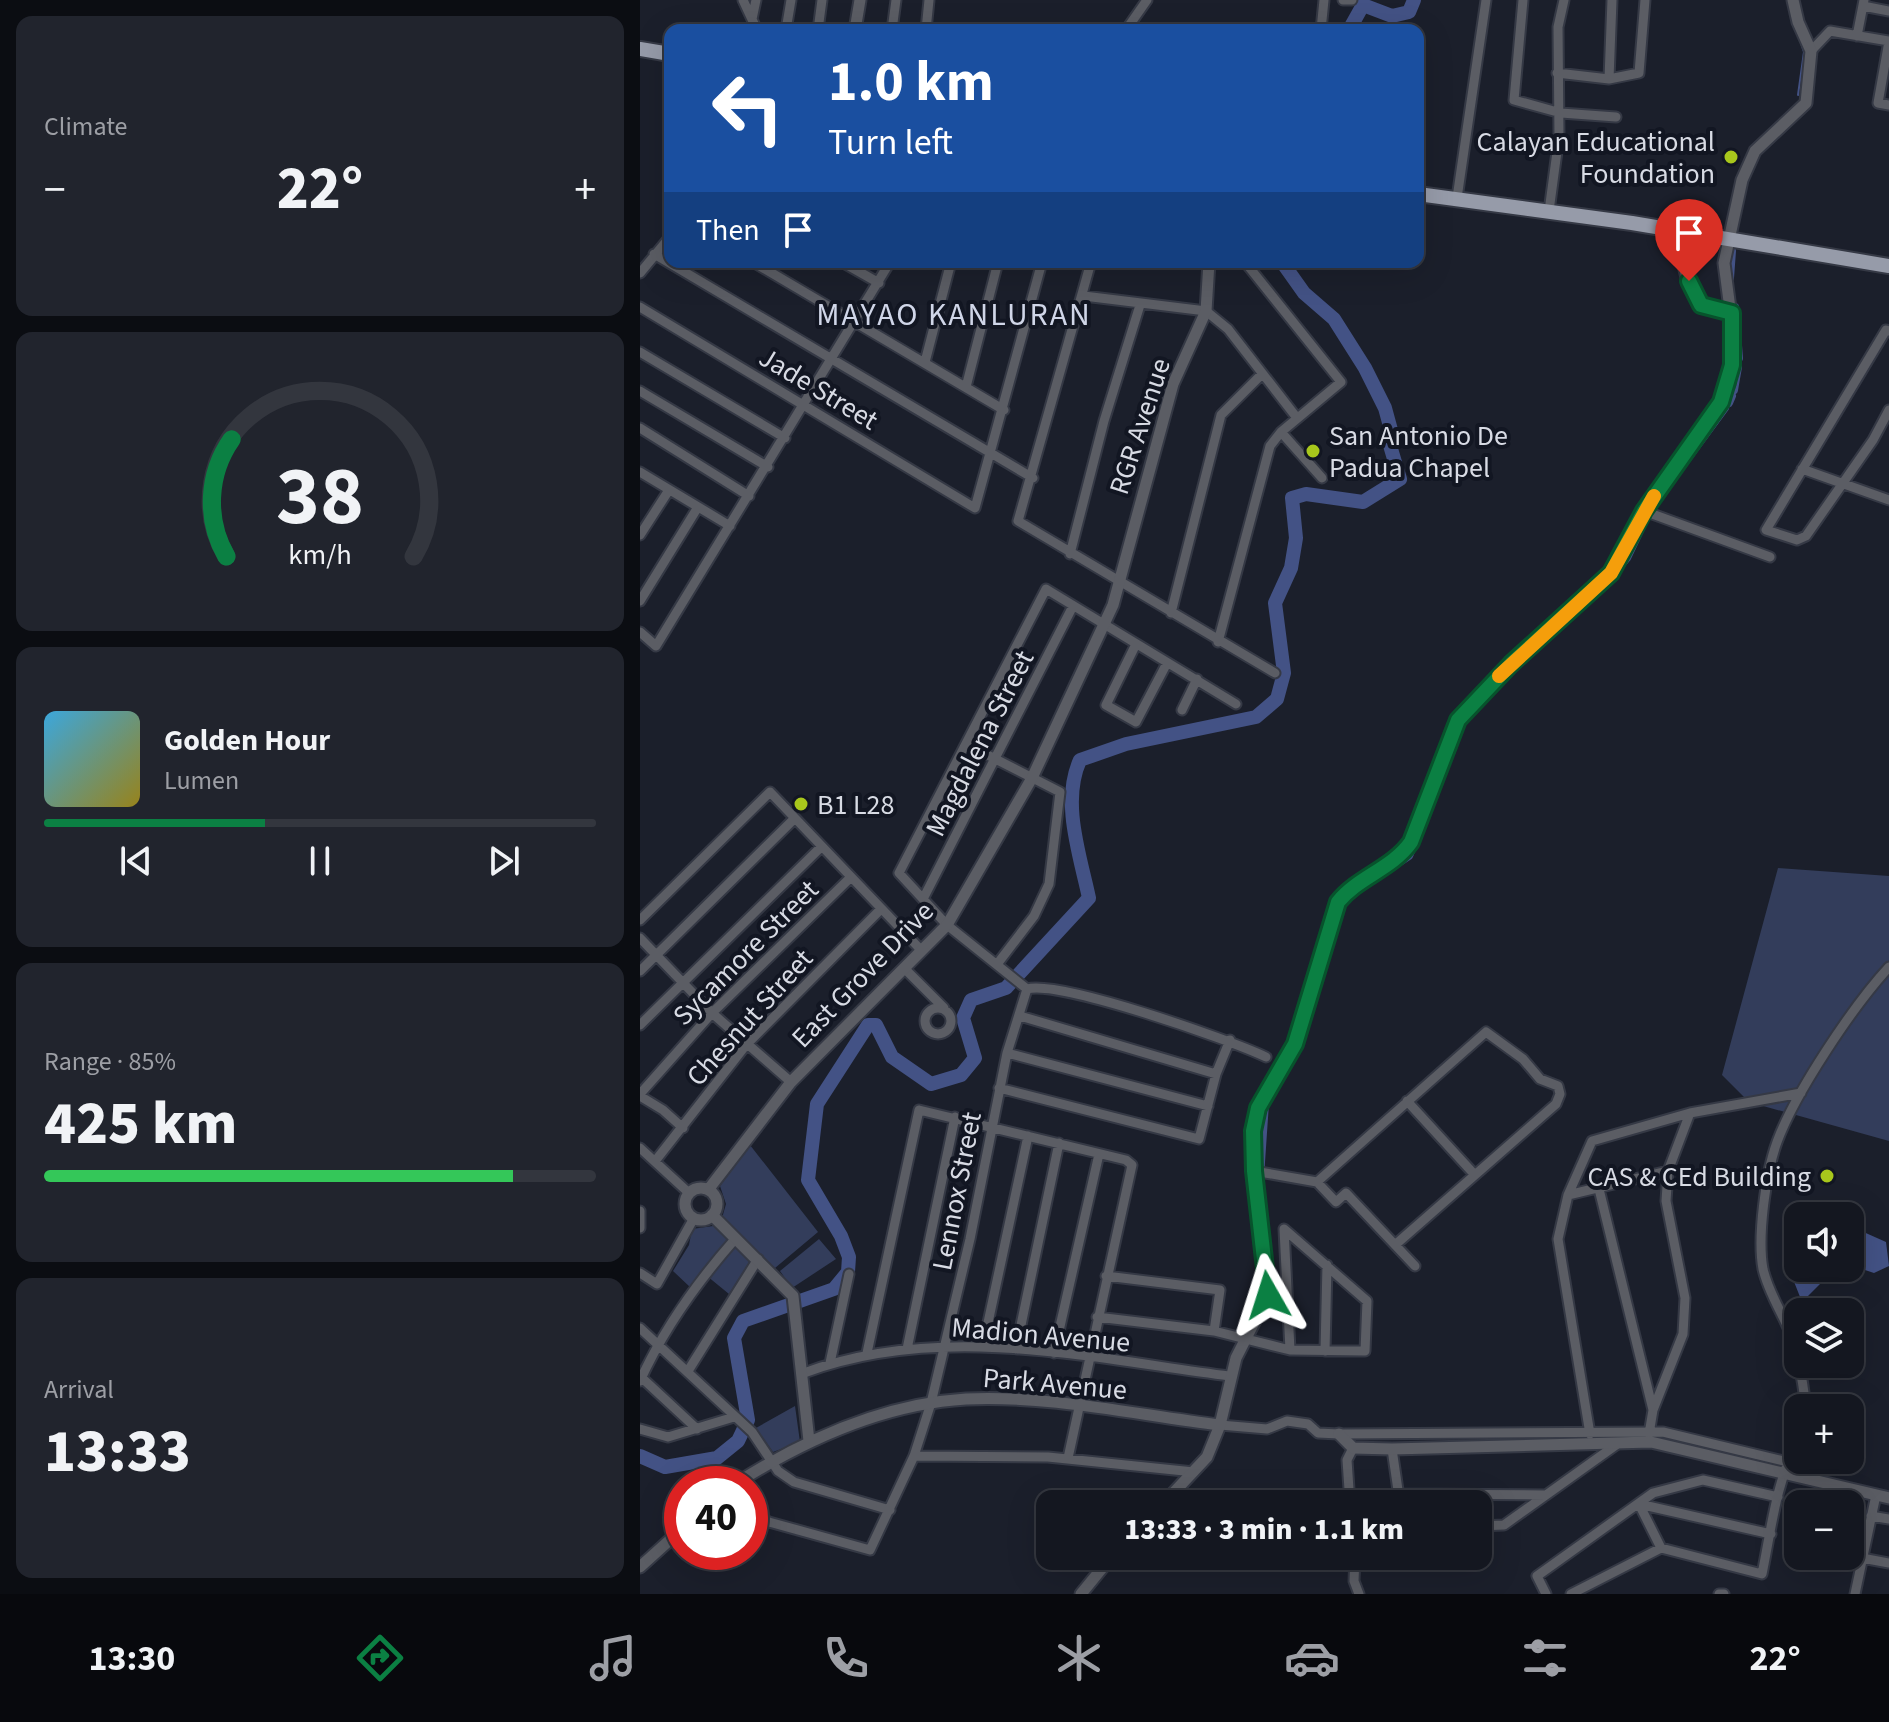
<!DOCTYPE html>
<meta charset="utf-8">
<style>
:root{--surface:#141720;--page:#21242d;--text:#f1f3f6;--muted:#9d9fa5;--line:#33363e;--accent:#0b8043}
body{margin:0;font-family:"Source Sans 3",sans-serif;background:var(--page);color:var(--text);height:100vh;display:flex;flex-direction:column;font-size:30px;white-space:nowrap}
*{box-sizing:border-box;margin:0}
p{font-size:26px;color:var(--muted)}
.icon{flex:none;width:44px;height:44px;fill:none;stroke:currentColor;stroke-width:2;stroke-linecap:round;stroke-linejoin:round}
.map{position:relative;flex:1;overflow:hidden}
.sheet{display:flex;flex-direction:column;gap:16px;padding:16px;background:#0b0d12;width:640px}
.sheet>*{flex:none}
.hud{position:absolute;left:24px;top:24px;width:760px;height:244px;border-radius:16px;box-shadow:0 8px 32px #0002,0 0 0 2px var(--line);background:#1a4fa0;color:#fff;overflow:hidden}
.controls{position:absolute;left:1144px;top:1202px;display:grid;gap:16px}
.controls a{display:grid;place-items:center;width:80px;height:80px;border-radius:16px;background:var(--surface);box-shadow:0 8px 32px #0002,0 0 0 2px var(--line);font-size:40px}
.speed{position:absolute;left:24px;top:1466px;display:flex;gap:16px;font-size:40px;font-weight:700;text-align:center}
.speed>*{display:grid;place-content:center;width:104px;height:104px;border-radius:50%;background:var(--surface);box-shadow:0 8px 32px #0002,0 0 0 2px var(--line);line-height:1}
.speed .limit{border:12px solid #d22;background:#fff;color:#111}
.pin{position:absolute;display:grid;place-items:center;width:68px;height:68px;color:#fff;margin:-82px -34px;border-radius:50% 50% 50% 0;rotate:-45deg;box-shadow:0 0 8px #0007}
.pin .icon{rotate:45deg}
.me{position:absolute;width:88px;margin:-44px;rotate:354deg;stroke-linejoin:round;filter:drop-shadow(0 0 6px #0008)}
.turn{display:flex;align-items:center;gap:28px;height:168px;padding:0 32px;font-size:36px}
.turn .icon{width:104px;height:104px;stroke-width:2.5}
.turn b{display:block;font-size:56px;line-height:68px}
.then{display:flex;align-items:center;height:76px;padding:0 32px;background:#0003;gap:16px;font-size:30px}
.big{font-size:60px;font-weight:800;line-height:1.1}
.sheet .widget{flex:1;display:flex;flex-direction:column;justify-content:center;gap:12px;min-width:0;padding:0 28px;border-radius:16px;background:var(--page)}
.sheet .dial{align-items:center;gap:0}
.dial svg{height:208px;overflow:visible;fill:none;stroke:var(--line);stroke-width:7;stroke-linecap:round;text-anchor:middle}
.dial text{fill:var(--text);stroke:none}
.song{display:flex;align-items:center;gap:24px}
.cover{width:96px;height:96px;border-radius:12px;background:linear-gradient(135deg,hsl(200 70% 55%),hsl(50 70% 35%))}
.played{height:8px;border-radius:4px;background:linear-gradient(90deg,var(--accent) 40%,var(--line) 40%)}
.keys{display:flex;justify-content:space-around;direction:ltr}
.heat{display:flex;justify-content:space-between;align-items:center;font-size:44px;direction:ltr}
.charge{height:12px;border-radius:6px;background:linear-gradient(90deg,#34c759 85%,var(--line) 0)}
.trip{position:absolute;left:396px;top:1490px;width:456px;height:80px;border-radius:16px;background:var(--surface);box-shadow:0 8px 32px #0002,0 0 0 2px var(--line);font-weight:800;line-height:80px;text-align:center}
.menu{display:flex;height:128px;justify-content:space-around;align-items:center;background:#08090d;color:var(--muted)}
.menu .icon{width:56px;height:56px}
.menu .current{color:var(--accent)}
.menu b{font-size:36px;color:var(--text)}
main{display:flex;flex:1;min-height:0}
.map>svg:first-child{display:block}
.green{fill:#333d5b}
.water{fill:#435285}
.lines{fill:none;stroke-linecap:round;stroke-linejoin:round}
.stream{stroke:#435285;stroke-width:2}
.canal{stroke:#435285;stroke-width:8}
.river{stroke:#435285;stroke-width:14}
.minor-casing{stroke:#353945;stroke-width:13}
.tertiary-casing{stroke:#353945;stroke-width:15}
.primary-casing{stroke:#353945;stroke-width:18}
.minor{stroke:#5b5d64;stroke-width:9}
.tertiary{stroke:#5b5d64;stroke-width:11}
.primary{stroke:#969ba9;stroke-width:14}
.route-casing{stroke:#07532c;stroke-width:20}
.route{stroke:#0b8043;stroke-width:14}
.slow{stroke:#f59e0b;stroke-width:14}
.poi-dot{fill:#a8c71c;stroke:#121622;stroke-width:3}
.labels{text-anchor:middle;stroke-width:8;stroke-linejoin:round;paint-order:stroke}
.poi-label{font-size:28px;fill:#d8dbe4;stroke:#121622;text-anchor:end}
.street-label{font-size:28px;fill:#d8dbe4;stroke:#121622}
.quarter-label{font-size:32px;letter-spacing:2px;fill:#d0d6e8;stroke:#121622}
</style>
<main>
<section class="sheet">
<div class="widget"><p>Climate</p>
<div class="heat"><a>−</a><b class="big">22°</b><a>+</a></div>
</div>
<div class="widget dial"><svg viewBox="0 0 100 80">
<path d="M14 69A42 42 0 1 1 86 69"/>
<path d="M14 69A42 42 0 0 1 16 24" stroke="#0b8043"/>
<text x="50" y="56" font-size="32" font-weight="700">38</text>
<text x="50" y="72" font-size="11">km/h</text>
</svg></div>
<div class="widget">
<div class="song"><i class="cover"></i><div><b>Golden Hour</b><p>Lumen</p></div></div>
<div class="played"></div>
<div class="keys"><svg class="icon" aria-label="previous" viewBox="0 0 24 24"><path d="M18 5L8 12l10 7zM5 5v14"/></svg><svg class="icon" aria-label="pause" viewBox="0 0 24 24"><path d="M8 5v14M16 5v14"/></svg><svg class="icon" aria-label="next" viewBox="0 0 24 24"><path d="M6 5l10 7-10 7zM19 5v14"/></svg></div>
</div>
<div class="widget"><p>Range · 85%</p><b class="big">425 km</b><div class="charge"></div></div>
<div class="widget"><p>Arrival</p><b class="big">13:33</b></div>
</section>
<div class="map">
<svg width="1249" height="1594" viewBox="0 0 1249 1594">
<rect width="100%" height="100%" fill="#1b1f2b"/>
<path class="green" d="M1138 868 1249 876V1141L1109 1102 1082 1075Z
M110 1145 178 1232 135 1268 82 1218 86 1204 80 1186Z
M73 1226 90 1239 51 1288 33 1271 49 1245 52 1229Z
M179 1239 196 1259 152 1288 140 1271Z
M95 1245 110 1261 89 1294 67 1276Z
M155 1406 160 1442 133 1452 116 1428Z"/>
<path class="water" d="M1210 1226 1246 1242 1249 1266 1234 1273 1210 1265Z
M1158 1246V1268H1196L1162 1302 1151 1274Z"/>
<g class="lines">
<path class="stream" d="M1147 0 1151 16
M1158 95 1164 52 1159 37"/>
<path class="canal" d="M1090 278 1092 251
M1095 307 1099 358
M1094 390 1098 367
M1089 403 1092 396
M1043 465 1085 408
M972 576 987 558 1005 520
M811 753 823 721
M725 885 769 856 776 840
M620 1177 625 1103"/>
<path class="river" d="M709 30 723 5 752 16 769 12 774 0
M0 1456 25 1467 77 1458 98 1441 108 1420 94 1338 103 1321 194 1289 208 1272 209 1257 201 1236 168 1180 177 1104 228 1025H236L252 1057 291 1084 321 1075 335 1058 323 1018 331 1000 366 988 449 898C440 855 421 802 440 760L486 744 616 717 637 699 644 673 635 603 651 568 656 538 652 498 666 494 723 502 760 479 749 442 751 430 745 408 725 368 694 319 664 293 642 262"/>
<defs>
<path id="minor" d="M103 0 117 30
M703 0H712
M883 0 874 100 921 113 976 117
M1223 6 1249 11
M112 19 116 0
M146 30 151 0
M178 30 182 0
M252 30 256 0
M286 30 289 0
M486 30 507 0
M681 30 684 0
M1217 36 1224 0
M1249 41 1238 103 1249 105
M1171 51 1190 31 1249 41
M917 73 969 79 999 73 1005 0
M969 79 972 0
M817 198 846 0
M909 211 919 137 918 27 924 0
M1041 233C1039 251 1045 292 1061 305 1069 312 1082 312 1092 313
M14 254 393 478
M113 262 364 410
M202 262 239 283
M451 262 378 521 635 673
M0 273 30 237
M444 296 566 311 588 329 657 418
M0 307 335 508 402 262
M1249 331 1246 330 1126 530 1157 540 1166 536 1233 440 1249 410
M0 352 145 438
M285 362 311 262
M326 387 358 262
M0 391 128 467
M0 428 109 496
M641 432 682 478
M1162 469 1249 500
M0 472 90 526
M1004 511 1130 557
M0 535 29 490
M430 554 464 421 500 305
M0 601 58 507
M531 613 581 415 622 374
M0 632 16 646 250 262
M578 642 630 446 641 432 701 382 605 262
M496 644 466 705 496 722 527 663
M542 710 557 679
M326 744 420 792 409 884 394 916 358 963
M283 899 433 606
M0 920 130 792 282 951
M0 938 72 1013 151 1082
M264 968 304 1008
M0 971 154 819
M387 989 307 925 259 873 406 589 596 704
M387 989C420 980 588 1039 626 1057
M285 1021a13 13 0 1 1 26 0a13 13 0 1 1-26 0Z
M380 1016 576 1074
M0 1025 181 847
M367 1053 568 1106
M359 1088 559 1139 576 1074 590 1040
M0 1094 72 1013 210 878
M0 1096 23 1110 43 1128
M767 1101 834 1174
M0 1148 49 1193
M16 1160 106 1045 241 909
M614 1171 677 1182 696 1202 706 1193 775 1266
M677 1182 846 1032 883 1059 900 1079 918 1086 920 1094 916 1104 755 1245
M959 1189 1013 1410 1009 1434
M928 1195 1028 1171
M0 1211V1228
M644 1229 650 1350
M0 1273 17 1284 54 1218
M466 1276 580 1290 574 1331
M457 1317 574 1331 650 1350 725 1351 727 1301 644 1229
M0 1328 112 1432 138 1471 154 1482 250 1510
M343 1346 388 1136
M267 1349 315 1117
M376 1349 419 1143
M685 1351 687 1265
M227 1353 279 1110 486 1160 492 1165 428 1458
M414 1353 459 1154
M190 1363 209 1274
M48 1371 118 1259
M164 1373C301 1322 449 1358 589 1376
M1 1377 57 1429
M0 1381C24 1328 58 1281 96 1238
M1166 1408C1163 1383 1159 1354 1149 1330 1140 1309 1128 1291 1123 1269 1117 1237 1126 1172 1137 1142 1155 1093 1213 1006 1249 967
M1013 1410 1043 1334 1045 1298 1026 1201 1028 1171 1050 1113
M580 1425 627 1429 647 1421 668 1424 678 1433 699 1434 1023 1432 1148 1462
M0 1429 28 1437 94 1417
M950 1434 918 1239 928 1195 952 1141 1050 1113 1161 1093
M752 1449 760 1504
M274 1456 408 1457 554 1472
M759 1494 906 1495
M710 1504 707 1460 713 1448
M999 1504 1131 1534
M999 1504 1021 1548
M110 1512 129 1522 230 1550 274 1456 291 1403 330 1239 367 1053 387 989
M1231 1516 1249 1519
M838 1526 864 1525 976 1445
M715 1556 714 1581 719 1594
M1222 1558 1249 1563
M906 1594 897 1576 1013 1493 1063 1480 1138 1497
M931 1594 1021 1548 1122 1574C1131 1531 1136 1481 1158 1441
M1079 1594H1084
M1215 1594 1236 1495"/>
<path id="tertiary" d="M215 30 220 0
M45 1204a16 16 0 1 1 32 0a16 16 0 1 1-32 0Z
M68 1190 151 1082 307 925 392 778 473 605 533 384 566 311 569 262
M72 1215 153 1296 169 1441
M699 1434 713 1448 752 1449 1011 1442 1249 1498
M95 1484C164 1440 242 1404 326 1399 410 1395 497 1415 580 1425
M523 1504 567 1457 580 1425 596 1358 628 1295 614 1171 613 1131 618 1108 655 1044 698 902C718 877 752 870 771 842L818 720 871 664 971 573 1004 511 1081 402 1089 384 1094 339 1084 263 1102 180 1115 151 1166 103 1171 51 1158 22 1153 0
M0 1567 42 1529
M441 1594 472 1556"/>
<path id="primary" d="M0 49 30 54
M778 194 992 223 1249 266"/>
</defs>
<use href="#minor" class="minor-casing"/>
<use href="#tertiary" class="tertiary-casing"/>
<use href="#primary" class="primary-casing"/>
<use href="#minor" class="minor"/>
<use href="#tertiary" class="tertiary"/>
<use href="#primary" class="primary"/>
</g>
<g class="lines">
<defs>
<path id="route" d="M628 1295 614 1171 613 1131 618 1108 655 1044 698 902C718 877 752 869 771 842L818 720 871 664 971 573 1004 511 1081 402 1092 365V313L1061 305 1049 281"/>
</defs>
<use href="#route" class="route-casing"/>
<use href="#route" class="route"/>
<path class="slow" d="M859 676 971 573 1014 496"/>
</g>
<g class="poi-dot">
<circle cx="1091" cy="157" r="8"/>
<circle cx="673" cy="451" r="8"/>
<circle cx="161" cy="804" r="8"/>
<circle cx="1187" cy="1176" r="8"/>
</g>
<g class="labels">
<g class="poi-label">
<text x="1075" y="151">Calayan Educational<tspan x="1075" dy="32">Foundation</tspan></text>
<text x="689" y="445" text-anchor="start">San Antonio De<tspan x="689" dy="32">Padua Chapel</tspan></text>
<text x="177" y="814" text-anchor="start">B1 L28</text>
<text x="1171" y="1186">CAS &amp; CEd Building</text>
</g>
<g class="street-label">
<text transform="translate(179 388) rotate(31)" y="10">Jade Street</text>
<text transform="translate(499 426) rotate(-72)" y="10">RGR Avenue</text>
<text transform="translate(339 743) rotate(-63)" y="10">Magdalena Street</text>
<text transform="translate(105 952) rotate(-45)" y="10">Sycamore Street</text>
<text transform="translate(222 974) rotate(-46)" y="10">East Grove Drive</text>
<text transform="translate(109 1017) rotate(-48)" y="10">Chesnut Street</text>
<text transform="translate(316 1191) rotate(-79)" y="10">Lennox Street</text>
<text transform="translate(401 1334) rotate(5)" y="10">Madion Avenue</text>
<text transform="translate(415 1383) rotate(5)" y="10">Park Avenue</text>
</g>
<g class="quarter-label">
<text x="314" y="325">MAYAO KANLURAN</text>
</g>
</g>
</svg>
<div class="controls">
<a><svg class="icon" aria-label="sound" viewBox="0 0 24 24"><path d="M4 9h4l5-4v14l-5-4H4zM17 9q2 3 0 6"/></svg></a>
<a><svg class="icon" aria-label="layers" viewBox="0 0 24 24"><path d="M12 4l9 5-9 5-9-5zM3 14l9 5 9-5"/></svg></a>
<a>+</a>
<a>−</a>
</div>
<div class="speed"><div class="limit">40</div></div>
<div class="pin" style="left:1049px;top:281px;background:#d93025"><svg class="icon" aria-label="arrive" viewBox="0 0 24 24"><path d="M6 21V4h12l-3 4 3 4H6"/></svg></div>
<svg class="me" style="left:628px;top:1295px" viewBox="-20 -20 40 40"><path d="M0-17L14 15 0 8-14 15z" fill="#0b8043" stroke="#fff" stroke-width="4"/></svg>
<div class="trip">13:33 · 3 min · 1.1 km</div>
<div class="hud">
<div class="turn"><svg class="icon" aria-label="left" viewBox="0 0 24 24"><path d="M17 20v-9H6M10 6l-5 5 5 5"/></svg><div><b>1.0 km</b>Turn left</div></div>
<div class="then">Then<svg class="icon" aria-label="arrive" viewBox="0 0 24 24"><path d="M6 21V4h12l-3 4 3 4H6"/></svg></div>
</div>
</div>
</main>
<nav class="menu">
<b>13:30</b>
<svg class="icon current" aria-label="directions" viewBox="0 0 24 24"><path d="M12 3l9 9-9 9-9-9zM9 14v-3h6M13 9l2 2-2 2"/></svg>
<svg class="icon" aria-label="music" viewBox="0 0 24 24"><path d="M9 18V5l10-2v13"/><circle cx="6" cy="18" r="3"/><circle cx="16" cy="16" r="3"/></svg>
<svg class="icon" aria-label="phone" viewBox="0 0 24 24"><path d="M5 4h4l2 5-3 2q2 4 5 5l2-3 5 2v4C11 20 4 13 5 4z"/></svg>
<svg class="icon" aria-label="climate" viewBox="0 0 24 24"><path d="M12 3v18M4 7l16 10M4 17L20 7"/></svg>
<svg class="icon" aria-label="car" viewBox="0 0 24 24"><path d="M5 17H2v-5l4-1 3-4h7l3 4 3 1v5h-3M9 17h6M6 11h13"/><circle cx="7" cy="17" r="2"/><circle cx="17" cy="17" r="2"/></svg>
<svg class="icon" aria-label="filters" viewBox="0 0 24 24"><path d="M4 7h16M4 17h16"/><circle cx="9" cy="7" r="2"/><circle cx="15" cy="17" r="2"/></svg>
<b>22°</b>
</nav>
